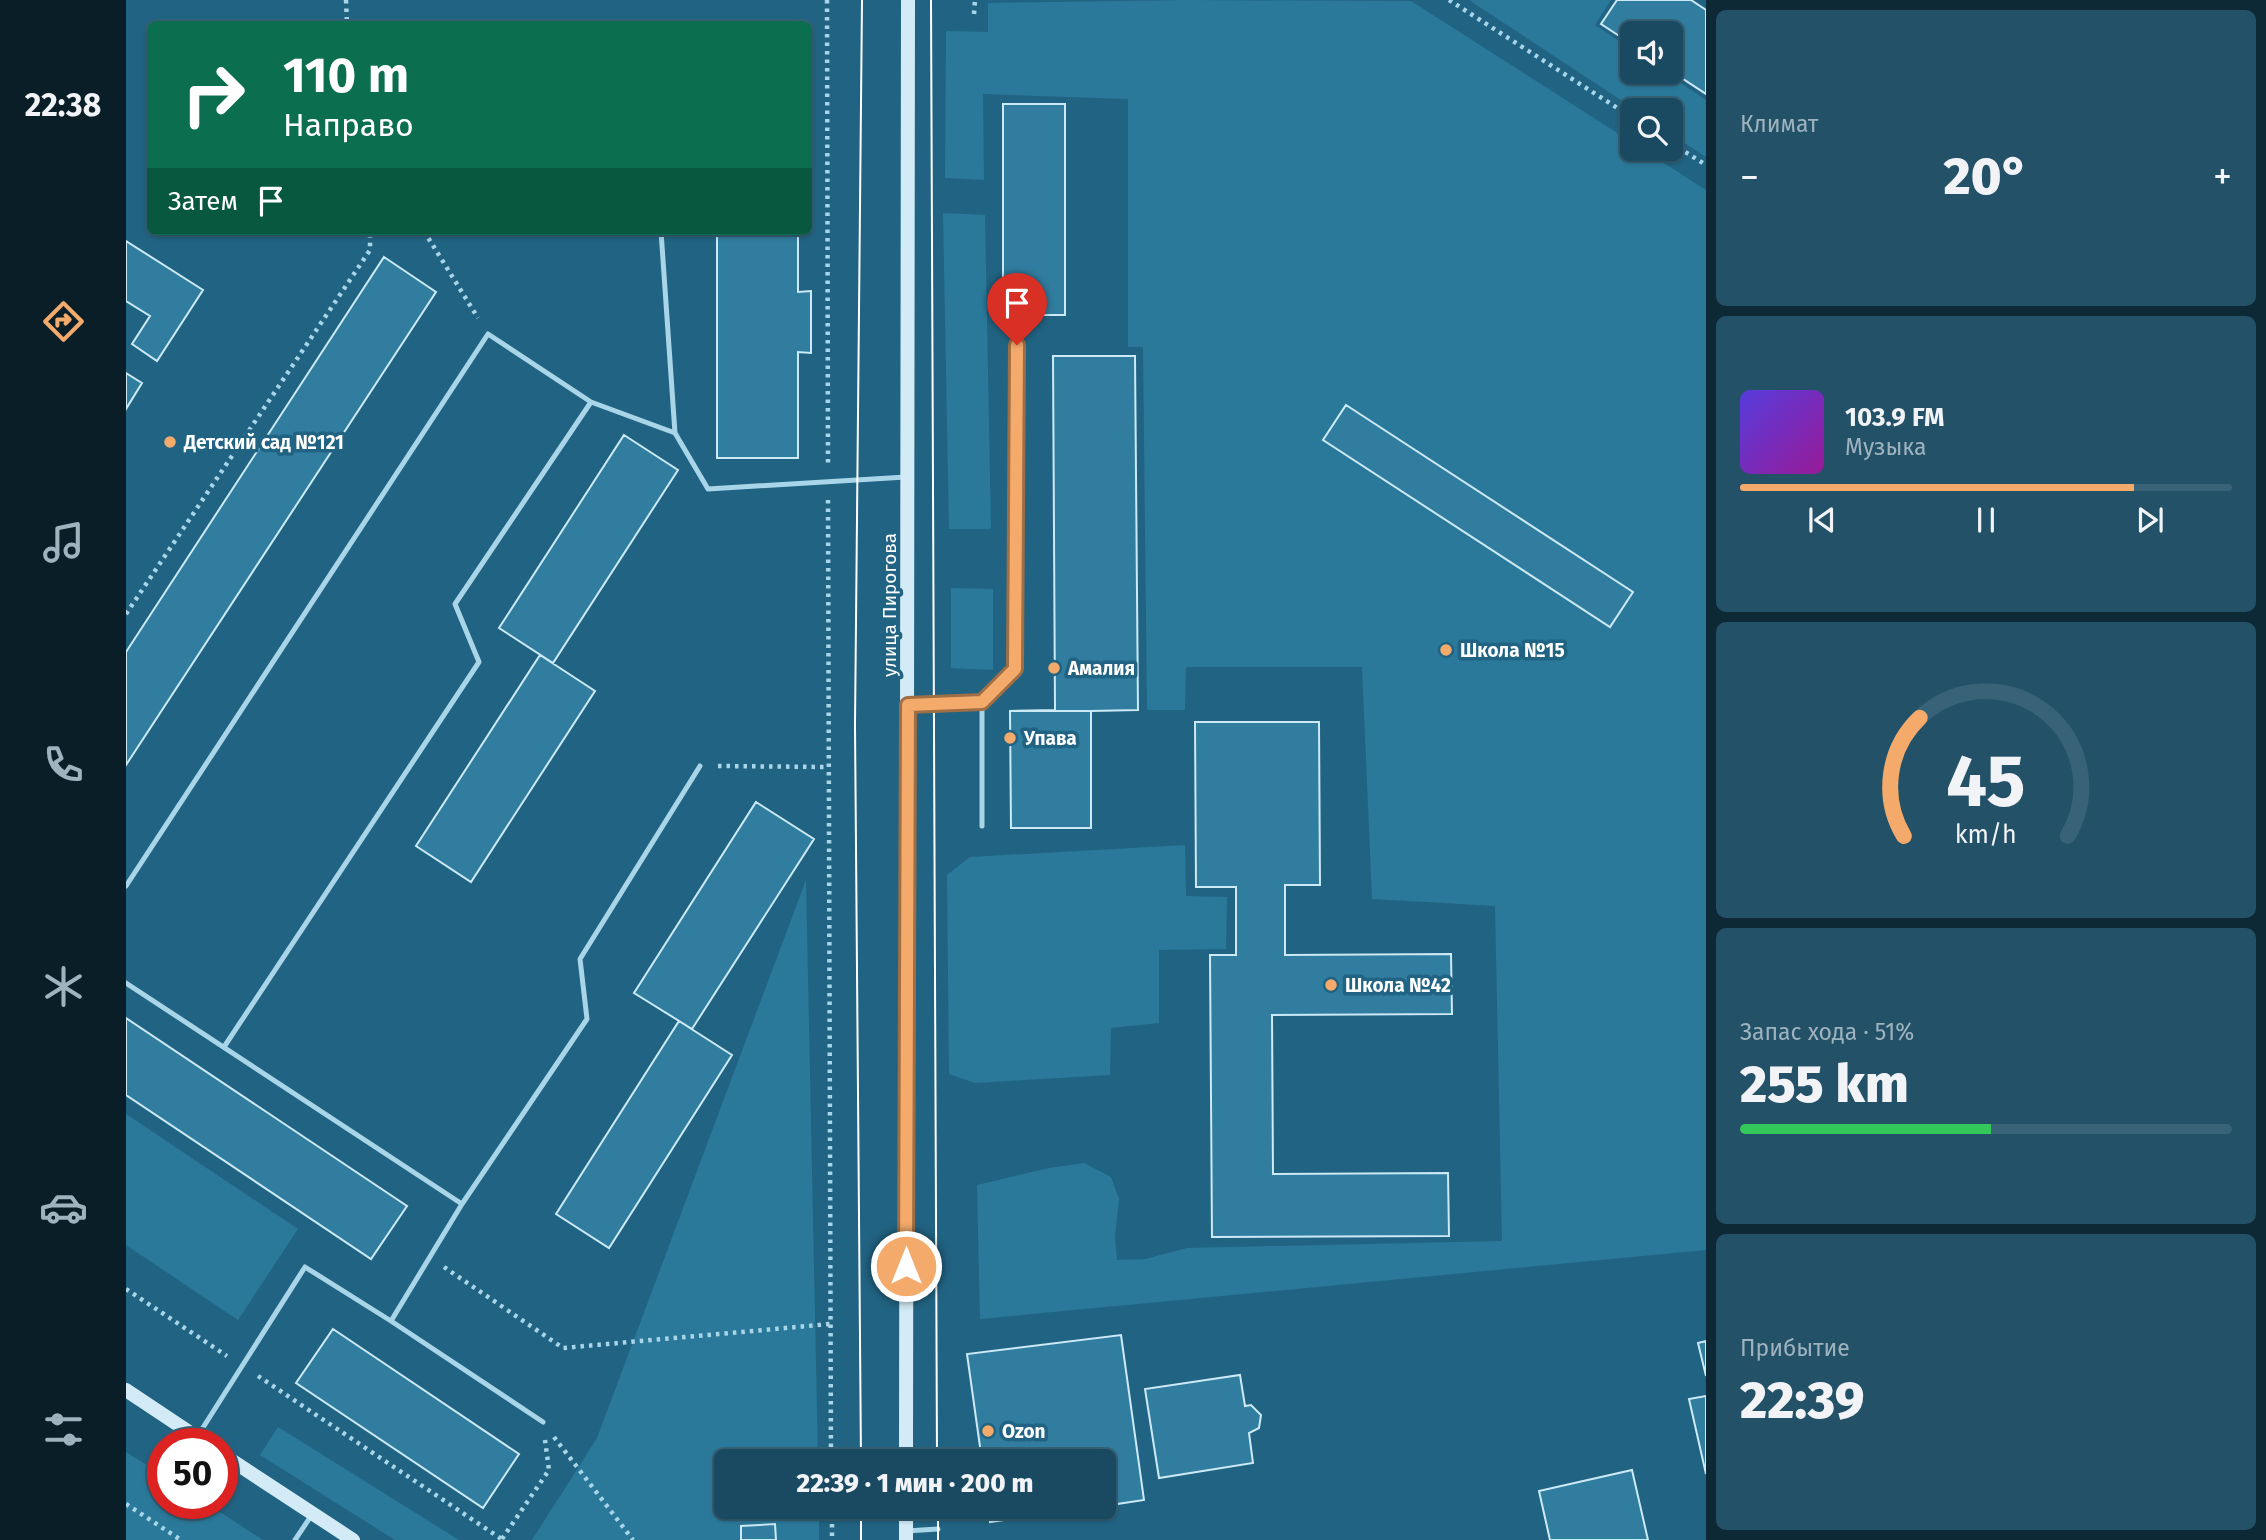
<!DOCTYPE html>
<html lang="ru">
<meta charset="utf-8">
<style>
:root{--surface:#194a62;--page:#225168;--text:#f1f3f6;--muted:#9fb3be;--line:#376277;--accent:#f4aa6a}
body{margin:0;font-family:"Fira Sans",sans-serif;background:var(--page);color:var(--text);height:100vh;display:flex;flex-direction:column;font-size:26px;white-space:nowrap}
*{box-sizing:border-box;margin:0}
p{font-size:23px;color:var(--muted)}
.icon{flex:none;width:38px;height:38px;fill:none;stroke:currentColor;stroke-width:2;stroke-linecap:round;stroke-linejoin:round}
.map{position:relative;flex:1;overflow:hidden}
.sheet{display:flex;flex-direction:column;gap:10px;padding:10px;background:#0e2936;width:560px}
.sheet>*{flex:none}
.banner{position:absolute;left:21px;top:21px;width:665px;height:214px;border-radius:10px;box-shadow:0 2px 5px #0004,0 0 0 2px var(--line);background:#0b6e4f;color:#fff;overflow:hidden}
.tools{position:absolute;left:1494px;top:21px;display:grid;gap:14px}
.tools a{display:grid;place-items:center;width:63px;height:63px;border-radius:10px;background:var(--surface);box-shadow:0 2px 5px #0004,0 0 0 2px var(--line);font-size:35px}
.speed{position:absolute;left:21px;top:1428px;display:flex;gap:14px;font-size:35px;font-weight:700;text-align:center}
.speed>*{display:grid;place-content:center;width:91px;height:91px;border-radius:50%;background:var(--surface);box-shadow:0 2px 5px #0004,0 0 0 2px var(--line);line-height:1}
.speed .limit{border:10px solid #d22;background:#fff;color:#111}
.pin{position:absolute;display:grid;place-items:center;width:60px;height:60px;color:#fff;margin:-72px -30px;border-radius:50% 50% 50% 0;rotate:-45deg;box-shadow:0 0 7px #0007}
.pin .icon{rotate:45deg}
.me{position:absolute;width:77px;margin:-38px;rotate:0deg;stroke-linejoin:round;filter:drop-shadow(0 0 5px #0008)}
.turn{display:flex;align-items:center;gap:24px;height:147px;padding:0 21px;font-size:32px}
.turn .icon{width:91px;height:91px;stroke-width:2.5}
.turn b{display:block;font-size:49px;line-height:60px}
.then{display:flex;align-items:center;height:66px;padding:0 21px;background:#0003;gap:14px;font-size:26px}
.big{font-size:52px;font-weight:800;line-height:1.1}
.sheet .card{flex:1;display:flex;flex-direction:column;justify-content:center;gap:10px;min-width:0;padding:0 24px;border-radius:10px;background:var(--page)}
.sheet .dial{align-items:center;gap:0}
.dial svg{height:182px;overflow:visible;fill:none;stroke:var(--line);stroke-width:7;stroke-linecap:round;text-anchor:middle}
.dial text{fill:var(--text);stroke:none}
.song{display:flex;align-items:center;gap:21px}
.cover{width:84px;height:84px;border-radius:10px;background:linear-gradient(135deg,hsl(250 70% 55%),hsl(300 70% 35%))}
.played{height:7px;border-radius:4px;background:linear-gradient(90deg,var(--accent) 80%,var(--line) 80%)}
.keys{display:flex;justify-content:space-around;direction:ltr}
.heat{display:flex;justify-content:space-between;align-items:center;font-size:38px;direction:ltr}
.charge{height:10px;border-radius:5px;background:linear-gradient(90deg,#34c759 51%,var(--line) 0)}
.trip{position:absolute;left:588px;top:1449px;width:402px;height:70px;border-radius:10px;background:var(--surface);box-shadow:0 2px 5px #0004,0 0 0 2px var(--line);font-weight:800;line-height:70px;text-align:center}
main{display:flex;flex:1;min-height:0}
.dock{display:flex;flex-direction:column;width:126px;justify-content:space-around;align-items:center;background:#0a1e27;color:var(--muted)}
.dock .icon{width:49px;height:49px}
.dock .on{color:var(--accent)}
.dock b{font-size:32px;color:var(--text)}
.map>svg:first-child{display:block}
.green{fill:#2b799a}
.building{fill:#317d9f;stroke:#cceaf6;stroke-width:2}
.lines{fill:none;stroke-linecap:round;stroke-linejoin:round}
.path{stroke:#a8d5e8;stroke-width:4.5;stroke-dasharray:3.5 5;stroke-linecap:butt}
.service{stroke:#a8d5e8;stroke-width:5}
.secondary{stroke:#d3ebf6;stroke-width:14}
.tram{stroke:#fff;stroke-width:2}
.route-casing{stroke:#9f6e45;stroke-width:18}
.route{stroke:#f4aa6a;stroke-width:12}
.poi-dot{fill:#f4aa6a;stroke:#216382;stroke-width:2.5}
.labels{text-anchor:middle;stroke-width:7;stroke-linejoin:round;paint-order:stroke}
.poi-label{font-size:19px;font-weight:bold;fill:#fff;stroke:#216382;text-anchor:start}
.street-label{font-size:19px;fill:#fff;stroke:#216382}
</style>
<main>
<nav class="dock">
<b>22:38</b>
<svg class="icon on" aria-label="directions" viewBox="0 0 24 24"><path d="M12 3l9 9-9 9-9-9zM9 14v-3h6M13 9l2 2-2 2"/></svg>
<svg class="icon" aria-label="music" viewBox="0 0 24 24"><path d="M9 18V5l10-2v13"/><circle cx="6" cy="18" r="3"/><circle cx="16" cy="16" r="3"/></svg>
<svg class="icon" aria-label="phone" viewBox="0 0 24 24"><path d="M5 4h4l2 5-3 2q2 4 5 5l2-3 5 2v4C11 20 4 13 5 4z"/></svg>
<svg class="icon" aria-label="climate" viewBox="0 0 24 24"><path d="M12 3v18M4 7l16 10M4 17L20 7"/></svg>
<svg class="icon" aria-label="car" viewBox="0 0 24 24"><path d="M5 17H2v-5l4-1 3-4h7l3 4 3 1v5h-3M9 17h6M6 11h13"/><circle cx="7" cy="17" r="2"/><circle cx="17" cy="17" r="2"/></svg>
<svg class="icon" aria-label="filters" viewBox="0 0 24 24"><path d="M4 7h16M4 17h16"/><circle cx="9" cy="7" r="2"/><circle cx="15" cy="17" r="2"/></svg>
</nav>
<div class="map">
<svg width="1580" height="1540" viewBox="0 0 1580 1540">
<rect width="100%" height="100%" fill="#216382"/>
<path class="green" d="M1060 0 1285 1 1507 143V149H1516L1580 190V1250L854 1319 851 1185 923 1168 958 1163 985 1177 993 1199 989 1237 991 1260 1019 1259 1061 1248 1376 1241 1369 906 1246 899 1236 667H1060L1059 710H1021L1017 347H1002V99L857 94 858 180 819 178 820 31 862 32V3Z
M1343 0H1485L1469 25 1507 50V72H1538L1580 100V157L1545 134V110H1510Z
M817 213 859 215 865 529H823Z
M825 588 867 589V670L825 668Z
M1059 845 1060 896 1101 897 1100 949 1033 950V1023L985 1028 984 1075 849 1083 823 1074 821 875 844 857Z
M680 880 692 1461H600V1507H693V1540H406L471 1438Z
M0 1114 172 1229 112 1320 0 1245Z
M152 1427 333 1540H269L134 1455Z
M0 1452 37 1475V1503H80L137 1540H0Z"/>
<path class="building" d="M1491 0H1565L1580 10V94L1545 71V33H1507V45L1475 24Z
M877 104H939V315H877Z
M591 231H672V292L685 291V353L672 352V458H591Z
M0 241 77 290 31 361 6 344 24 316 0 301Z
M258 257 310 292 0 765V652Z
M927 356H1009L1012 710 965 711V828H885L884 711 929 710Z
M0 373 16 383 0 409Z
M1220 405 1507 592 1484 627 1197 440Z
M498 435 552 470 427 663 373 628Z
M414 655 469 691 345 882 290 846Z
M884 711H965V828H885Z
M1069 722H1193L1194 885H1159V955L1325 954 1326 1014 1146 1015 1147 1174 1322 1173 1323 1236 1086 1237 1084 955H1110V887H1070Z
M630 802 688 839 566 1029 508 993Z
M0 1018 281 1206 245 1259 0 1095Z
M553 1021 606 1055 483 1248 430 1214Z
M207 1329 393 1454 357 1508 170 1383Z
M995 1335 1018 1500 978 1506V1461H856L841 1354Z
M1580 1341V1376L1572 1343Z
M1114 1375 1119 1406 1125 1405 1135 1415 1133 1428 1123 1433 1127 1463 1033 1478 1019 1389Z
M1580 1396V1474L1563 1399Z
M1506 1470 1522 1540H1424L1413 1491Z
M862 1507H972L864 1522Z
M649 1524 650 1540H615V1526Z"/>
<g class="lines">
<path class="path" d="M220 0 221 24
M701 0 702 463
M1323 0 1507 118
M848 14 849 0
M1545 143 1580 165
M298 231 352 318
M702 500 705 1461
M0 614 244 250V231
M592 766 702 767
M318 1267 437 1348 704 1324
M0 1289 101 1356
M132 1376 377 1540
M428 1437 507 1540
M0 1504 55 1540
M706 1507V1540
M376 1539 423 1470 419 1440"/>
<path class="service" d="M549 433 582 489 780 477
M782 705 856 702
M856 826V702L889 669 891 345
M0 886 362 334 465 402 549 433 535 231
M0 983 336 1204 265 1321 179 1267 71 1437
M98 1047 353 662 329 604 465 402
M336 1204 461 1019 454 959 574 766
M265 1321 417 1422
M780 1531 812 1529
M169 1540 185 1516"/>
<path class="secondary" d="M0 1390 81 1444
M96 1454 227 1540
M780 1461 782 0
M780 1507V1540"/>
<path class="tram" d="M805 0 811 1461
M735 1461 729 725 736 0
M735 1507V1540
M812 1507V1540"/>
</g>
<g class="lines">
<defs>
<path id="route" d="M780 1266 782 705 856 702 889 669 891 345"/>
</defs>
<use href="#route" class="route-casing"/>
<use href="#route" class="route"/>
</g>
<g class="poi-dot">
<circle cx="44" cy="442" r="7"/>
<circle cx="1320" cy="650" r="7"/>
<circle cx="928" cy="668" r="7"/>
<circle cx="884" cy="738" r="7"/>
<circle cx="1205" cy="985" r="7"/>
<circle cx="862" cy="1431" r="7"/>
</g>
<g class="labels">
<g class="poi-label">
<text x="58" y="449">Детский сад №121</text>
<text x="1334" y="657">Школа №15</text>
<text x="942" y="675">Амалия</text>
<text x="898" y="745">Упава</text>
<text x="1219" y="992">Школа №42</text>
<text x="876" y="1438">Ozon</text>
</g>
<g class="street-label">
<text transform="translate(763 605) rotate(-90)" y="7">улица Пирогова</text>
</g>
</g>
</svg>
<div class="tools">
<a><svg class="icon" aria-label="sound" viewBox="0 0 24 24"><path d="M4 9h4l5-4v14l-5-4H4zM17 9q2 3 0 6"/></svg></a>
<a><svg class="icon" aria-label="search" viewBox="0 0 24 24"><circle cx="10" cy="10" r="6"/><path d="M15 15l6 6"/></svg></a>
</div>
<div class="speed"><div class="limit">50</div></div>
<div class="pin" style="left:891px;top:345px;background:#d93025"><svg class="icon" aria-label="arrive" viewBox="0 0 24 24"><path d="M6 21V4h12l-3 4 3 4H6"/></svg></div>
<svg class="me" style="left:780px;top:1266px" viewBox="-20 -20 40 40"><circle r="17" fill="#f4aa6a" stroke="#fff" stroke-width="3"/><path d="M0-11L8 9 0 5-8 9z" fill="#fff"/></svg>
<div class="trip">22:39 · 1 мин · 200 m</div>
<div class="banner">
<div class="turn"><svg class="icon" aria-label="right" viewBox="0 0 24 24"><path d="M7 20v-9h11M14 6l5 5-5 5"/></svg><div><b>110 m</b>Направо</div></div>
<div class="then">Затем<svg class="icon" aria-label="arrive" viewBox="0 0 24 24"><path d="M6 21V4h12l-3 4 3 4H6"/></svg></div>
</div>
</div>
<section class="sheet">
<div class="card"><p>Климат</p>
<div class="heat"><a>−</a><b class="big">20°</b><a>+</a></div>
</div>
<div class="card">
<div class="song"><i class="cover"></i><div><b>103.9 FM</b><p>Музыка</p></div></div>
<div class="played"></div>
<div class="keys"><svg class="icon" aria-label="previous" viewBox="0 0 24 24"><path d="M18 5L8 12l10 7zM5 5v14"/></svg><svg class="icon" aria-label="pause" viewBox="0 0 24 24"><path d="M8 5v14M16 5v14"/></svg><svg class="icon" aria-label="next" viewBox="0 0 24 24"><path d="M6 5l10 7-10 7zM19 5v14"/></svg></div>
</div>
<div class="card dial"><svg viewBox="0 0 100 80">
<path d="M14 69A42 42 0 1 1 86 69"/>
<path d="M14 69A42 42 0 0 1 21 17" stroke="#f4aa6a"/>
<text x="50" y="56" font-size="32" font-weight="700">45</text>
<text x="50" y="72" font-size="11">km/h</text>
</svg></div>
<div class="card"><p>Запас хода · 51%</p><b class="big">255 km</b><div class="charge"></div></div>
<div class="card"><p>Прибытие</p><b class="big">22:39</b></div>
</section>
</main>
